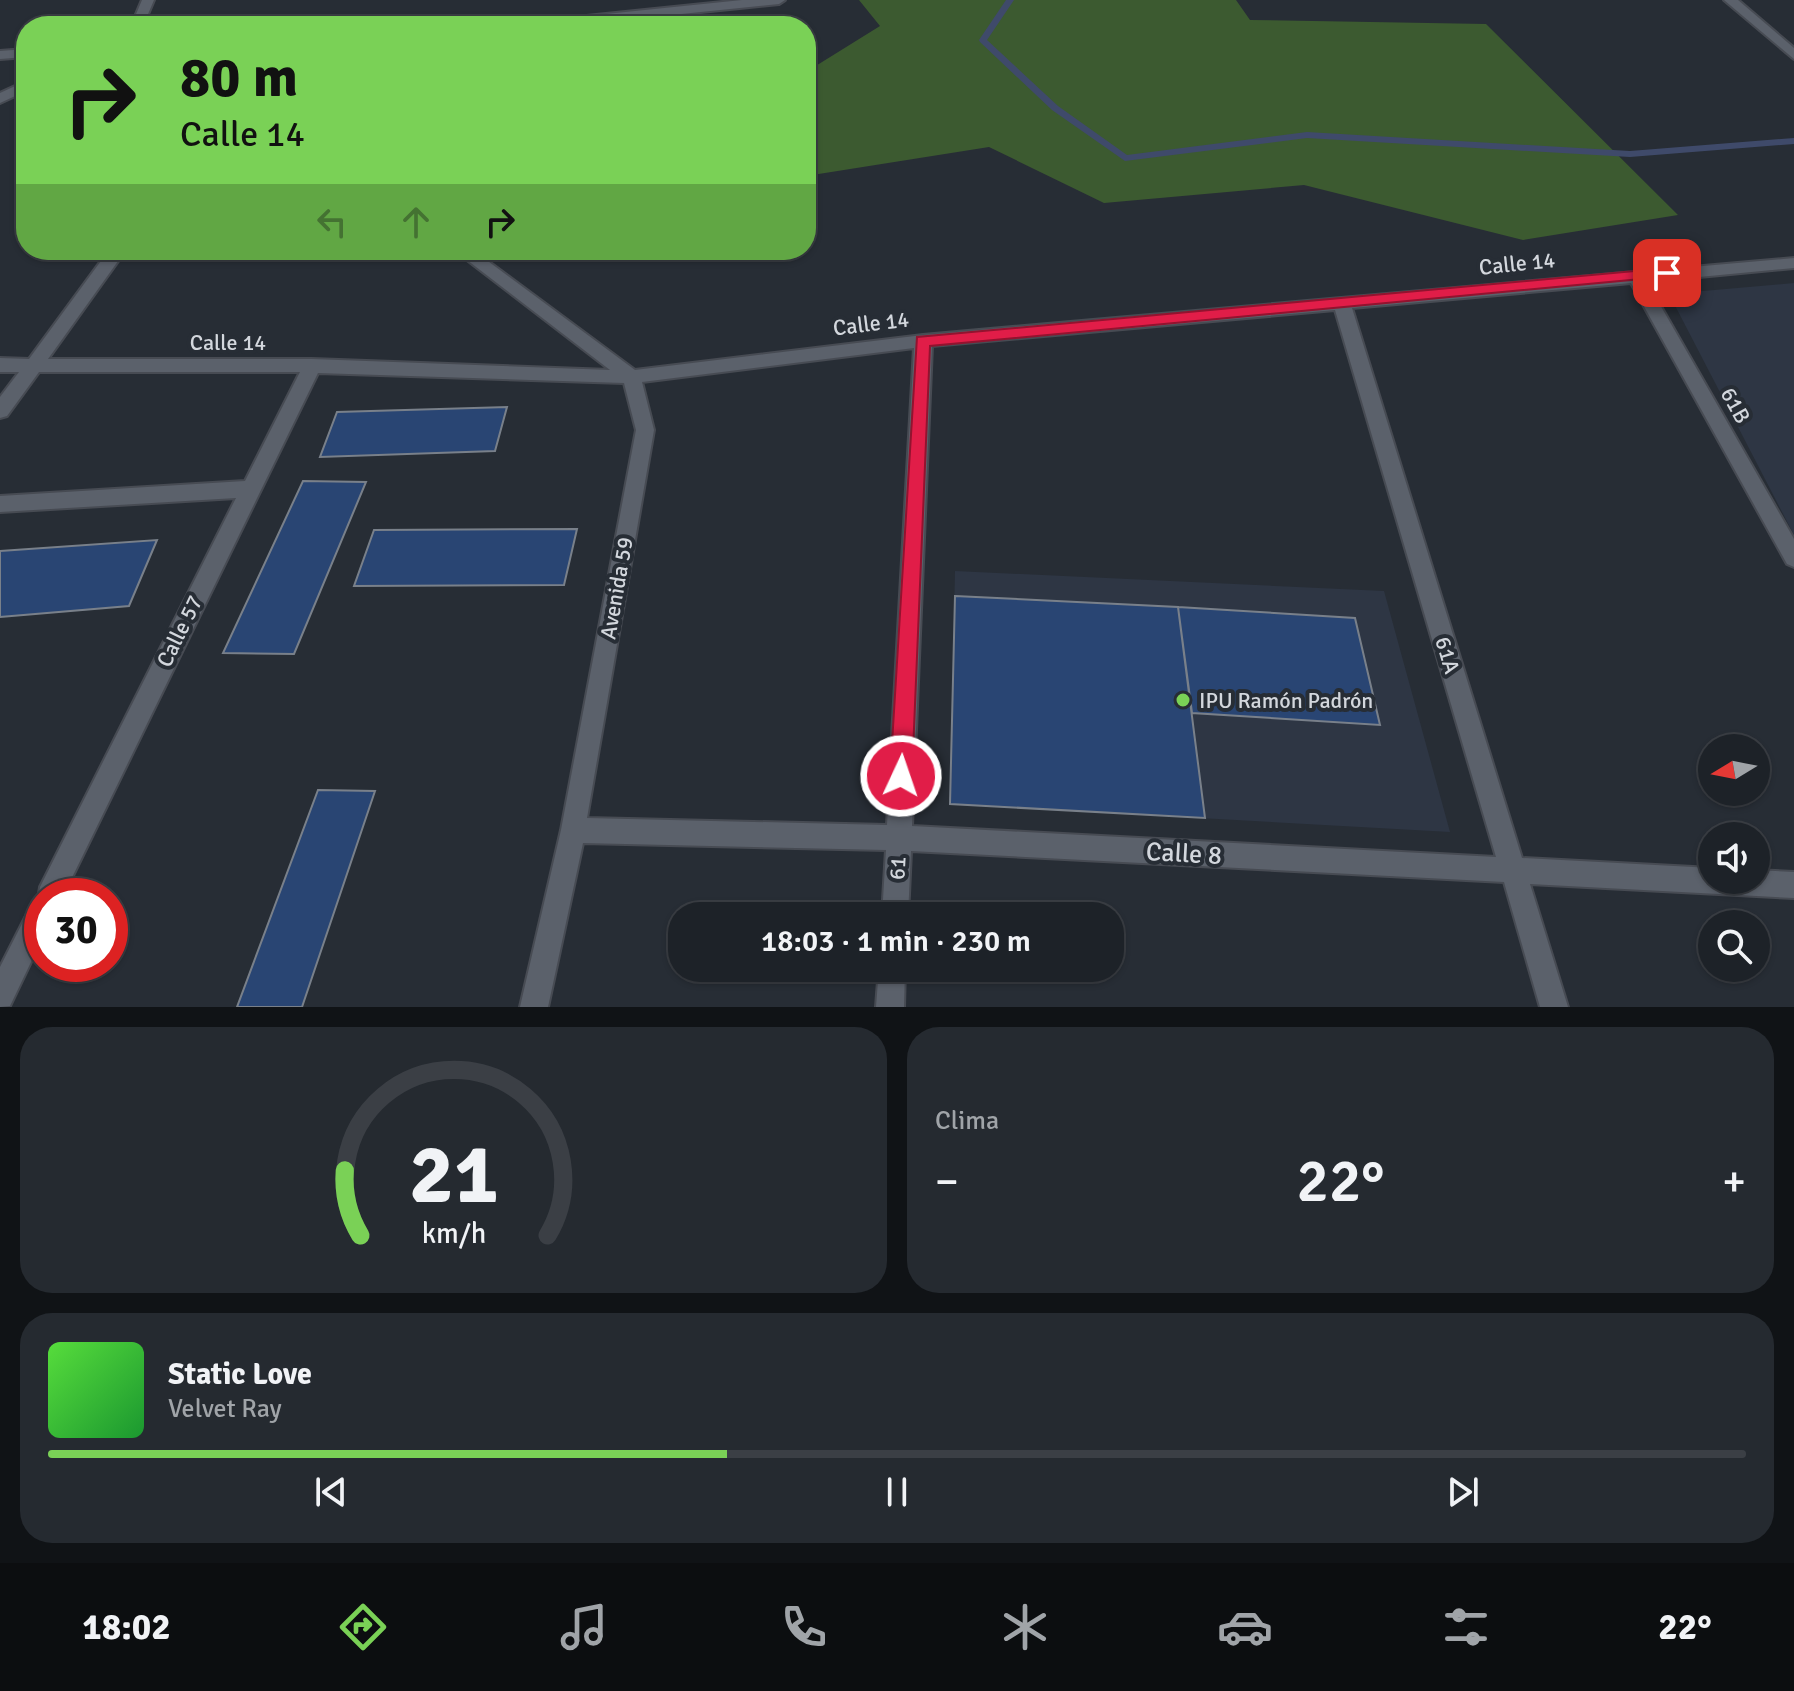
<!DOCTYPE html>
<html lang="es">
<meta charset="utf-8">
<style>
:root{--surface:#1d2228;--page:#252a30;--text:#f1f3f6;--muted:#a0a4a8;--line:#3b3f45;--accent:#7ad156}
body{margin:0;font-family:Signika,sans-serif;background:var(--page);color:var(--text);height:100vh;display:flex;flex-direction:column;font-size:30px;white-space:nowrap}
*{box-sizing:border-box;margin:0}
p{font-size:26px;color:var(--muted)}
.icon{flex:none;width:44px;height:44px;fill:none;stroke:currentColor;stroke-width:2;stroke-linecap:round;stroke-linejoin:round}
.map{position:relative;height:1007px;overflow:hidden}
.side{display:flex;flex-direction:column;gap:20px;padding:20px;background:#101316;flex:1}
.side>*{flex:none}
.banner{position:absolute;left:16px;top:16px;width:800px;height:244px;border-radius:32px;box-shadow:0 2px 6px #0004,0 0 0 2px var(--line);background:#7ad156;color:#111;overflow:hidden}
.needle{width:52px;rotate:260deg}
.tools{position:absolute;left:1698px;top:734px;display:grid;gap:16px}
.tools a{display:grid;place-items:center;width:72px;height:72px;border-radius:50%;background:var(--surface);box-shadow:0 2px 6px #0004,0 0 0 2px var(--line);font-size:40px}
.speed{position:absolute;left:24px;top:878px;display:flex;gap:16px;font-size:40px;font-weight:700;text-align:center}
.speed>*{display:grid;place-content:center;width:104px;height:104px;border-radius:50%;background:var(--surface);box-shadow:0 2px 6px #0004,0 0 0 2px var(--line);line-height:1}
.speed .limit{border:12px solid #d22;background:#fff;color:#111}
.pin{position:absolute;display:grid;place-items:center;width:68px;height:68px;color:#fff;margin:-34px;border-radius:16px;box-shadow:0 4px 12px #0006}
.me{position:absolute;width:88px;margin:-44px;rotate:3deg;stroke-linejoin:round;filter:drop-shadow(0 0 6px #0008)}
.turn{display:flex;align-items:center;gap:28px;height:168px;padding:0 32px;font-size:36px}
.turn .icon{width:104px;height:104px;stroke-width:2.5}
.turn b{display:block;font-size:56px;line-height:68px}
.lanes{display:flex;align-items:center;height:76px;padding:0 32px;background:#0003;justify-content:center;gap:40px;direction:ltr}
.lanes .off{opacity:.35}
.big{font-size:60px;font-weight:600;line-height:1.1}
.side .card{flex:1;display:flex;flex-direction:column;justify-content:center;gap:12px;min-width:0;padding:0 28px;border-radius:32px;background:var(--page)}
.side .dial{align-items:center;gap:0}
.dial svg{height:208px;overflow:visible;fill:none;stroke:var(--line);stroke-width:7;stroke-linecap:round;text-anchor:middle}
.dial text{fill:var(--text);stroke:none}
.song{display:flex;align-items:center;gap:24px}
.cover{width:96px;height:96px;border-radius:12px;background:linear-gradient(135deg,hsl(110 70% 55%),hsl(130 70% 35%))}
.played{height:8px;border-radius:4px;background:linear-gradient(90deg,var(--accent) 40%,var(--line) 40%)}
.keys{display:flex;justify-content:space-around;direction:ltr}
.heat{display:flex;justify-content:space-between;align-items:center;font-size:44px;direction:ltr}
.side .tiles{flex:1;display:grid;gap:20px;grid-template-columns:1fr 1fr}
.card:last-child{grid-column:span 2}
.trip{position:absolute;left:668px;top:902px;width:456px;height:80px;border-radius:32px;background:var(--surface);box-shadow:0 2px 6px #0004,0 0 0 2px var(--line);font-weight:600;line-height:80px;text-align:center}
.tabs{display:flex;height:128px;justify-content:space-around;align-items:center;background:#0c0e10;color:var(--muted)}
.tabs .icon{width:56px;height:56px}
.tabs .on{color:var(--accent)}
.tabs b{font-size:36px;color:var(--text)}
.map>svg:first-child{display:block}
.built{fill:#2e3644}
.green{fill:#3c5a30}
.lines{fill:none;stroke-linecap:round;stroke-linejoin:round}
.stream{fill:#3f4a6a;fill-rule:evenodd}
.building{fill:#294573;stroke:#79808a;stroke-width:2}
.minor-casing{stroke:#474b53;stroke-width:4}
.minor{fill:#5b616b;fill-rule:evenodd}
.route{fill:#e11d48;stroke:#92132f;stroke-width:2}
.poi-dot{fill:#7ad156;stroke:#272d35;stroke-width:3}
.labels{text-anchor:middle;stroke-width:8;stroke-linejoin:round;paint-order:stroke}
.street-label{font-size:22px;fill:#d3d7dd;stroke:#272d35}
.poi-label{font-size:22px;fill:#d3d7dd;stroke:#272d35;text-anchor:start}
.near-street-label{font-size:26px;fill:#d3d7dd;stroke:#272d35}
</style>
<div class="map">
<svg width="1794" height="1007" viewBox="0 0 1794 1007">
<rect width="100%" height="100%" fill="#272d35"/>
<path class="built" d="M1794 283V535L1669 294Z
M955 571 1384 591 1450 832 950 804Z"/>
<path class="green" d="M859 0H1236L1250 20 1486 24 1678 215 1523 240 1304 185 1104 203 989 147 806 176V72L880 26Z"/>
<g class="lines">
<path class="stream" d="M1006 0H1014L987 40 1058 106 1127 155 1307 132 1630 151 1794 138V144L1630 157 1307 138 1125 161 1052 110 980 42 979 40Z"/>
</g>
<path class="building" d="M507 407 495 451 320 457 337 412Z
M303 481 366 482 294 654 223 653Z
M577 529 564 585 354 586 374 530Z
M157 540 129 606 0 617V551Z
M955 596 1178 607 1205 818 950 804Z
M1178 607 1355 618 1380 725 1192 713Z
M318 790 375 791 302 1007H237Z"/>
<g class="lines">
<defs>
<path id="minor" d="M142 0H154L143 26H131Z
M742 0H785L779 4 565 26H522L528 22Z
M1724 0H1738L1794 48V59Z
M26 49V57L0 59V51Z
M26 81V91L0 103V93Z
M109 250H126L48 359H312L610 370 454 250H473L635 370 923 335 1794 258V268L1647 282 1794 539V567L1787 564 1631 283 1352 308 1522 858 1712 868V880H1756V870L1794 872V898L1530 884 1568 1007H1540L1504 882 911 851 908 916H882L886 850 583 843 548 1007H520L561 830 636 430 624 383 318 373 63 896H42V939L10 1006 0 1007V967L33 902 38 900 40 887 236 498 0 512V496L245 481 300 372H39L7 416 0 418V397L19 372H0V358L29 359ZM1335 310 1496 857 912 826 932 346ZM914 348 887 825 587 818 654 430 642 382Z
M879 968H905L904 1007H876Z"/>
</defs>
<use href="#minor" class="minor-casing"/>
<use href="#minor" class="minor"/>
</g>
<path class="route" d="M1667 268 1673 269V276L930 346 912 776 909 784 901 787 894 784 890 776 917 337Z"/>
<circle class="poi-dot" cx="1183" cy="700" r="8"/>
<g class="labels">
<g class="street-label">
<text transform="translate(1517 263) rotate(-6)" y="8">Calle 14</text>
<text transform="translate(871 323) rotate(-7)" y="8">Calle 14</text>
<text x="228" y="350">Calle 14</text>
<text transform="translate(1736 405) rotate(61)" y="8">61B</text>
<text transform="translate(616 588) rotate(-80)" y="8">Avenida 59</text>
<text transform="translate(179 631) rotate(-64)" y="8">Calle 57</text>
<text transform="translate(1448 655) rotate(73)" y="8">61A</text>
<text transform="translate(897 868) rotate(-87)" y="8">61</text>
</g>
<g class="poi-label">
<text x="1199" y="708">IPU Ramón Padrón</text>
</g>
<g class="near-street-label">
<text transform="translate(1184 853) rotate(3)" y="9">Calle 8</text>
</g>
</g>
</svg>
<div class="tools">
<a><svg class="needle" viewBox="-14 -14 28 28"><path d="M0-13l5 13h-10z" fill="#e53935"/><path d="M0 13l5-13h-10z" fill="#a0a4a8"/></svg></a>
<a><svg class="icon" aria-label="sound" viewBox="0 0 24 24"><path d="M4 9h4l5-4v14l-5-4H4zM17 9q2 3 0 6"/></svg></a>
<a><svg class="icon" aria-label="search" viewBox="0 0 24 24"><circle cx="10" cy="10" r="6"/><path d="M15 15l6 6"/></svg></a>
</div>
<div class="speed"><div class="limit">30</div></div>
<div class="pin" style="left:1667px;top:273px;background:#d93025"><svg class="icon" aria-label="arrive" viewBox="0 0 24 24"><path d="M6 21V4h12l-3 4 3 4H6"/></svg></div>
<svg class="me" style="left:901px;top:776px" viewBox="-20 -20 40 40"><circle r="17" fill="#e11d48" stroke="#fff" stroke-width="3"/><path d="M0-11L8 9 0 5-8 9z" fill="#fff"/></svg>
<div class="trip">18:03 · 1 min · 230 m</div>
<div class="banner">
<div class="turn"><svg class="icon" aria-label="right" viewBox="0 0 24 24"><path d="M7 20v-9h11M14 6l5 5-5 5"/></svg><div><b>80 m</b>Calle 14</div></div>
<div class="lanes"><svg class="icon off" aria-label="left" viewBox="0 0 24 24"><path d="M17 20v-9H6M10 6l-5 5 5 5"/></svg><svg class="icon off" aria-label="ahead" viewBox="0 0 24 24"><path d="M12 20V5M6 11l6-6 6 6"/></svg><svg class="icon" aria-label="right" viewBox="0 0 24 24"><path d="M7 20v-9h11M14 6l5 5-5 5"/></svg></div>
</div>
</div>
<section class="side">
<div class="tiles">
<div class="card dial"><svg viewBox="0 0 100 80">
<path d="M14 69A42 42 0 1 1 86 69"/>
<path d="M14 69A42 42 0 0 1 8 44" stroke="#7ad156"/>
<text x="50" y="56" font-size="32" font-weight="700">21</text>
<text x="50" y="72" font-size="11">km/h</text>
</svg></div>
<div class="card"><p>Clima</p>
<div class="heat"><a>−</a><b class="big">22°</b><a>+</a></div>
</div>
<div class="card">
<div class="song"><i class="cover"></i><div><b>Static Love</b><p>Velvet Ray</p></div></div>
<div class="played"></div>
<div class="keys"><svg class="icon" aria-label="previous" viewBox="0 0 24 24"><path d="M18 5L8 12l10 7zM5 5v14"/></svg><svg class="icon" aria-label="pause" viewBox="0 0 24 24"><path d="M8 5v14M16 5v14"/></svg><svg class="icon" aria-label="next" viewBox="0 0 24 24"><path d="M6 5l10 7-10 7zM19 5v14"/></svg></div>
</div>
</div>
</section>
<nav class="tabs">
<b>18:02</b>
<svg class="icon on" aria-label="directions" viewBox="0 0 24 24"><path d="M12 3l9 9-9 9-9-9zM9 14v-3h6M13 9l2 2-2 2"/></svg>
<svg class="icon" aria-label="music" viewBox="0 0 24 24"><path d="M9 18V5l10-2v13"/><circle cx="6" cy="18" r="3"/><circle cx="16" cy="16" r="3"/></svg>
<svg class="icon" aria-label="phone" viewBox="0 0 24 24"><path d="M5 4h4l2 5-3 2q2 4 5 5l2-3 5 2v4C11 20 4 13 5 4z"/></svg>
<svg class="icon" aria-label="climate" viewBox="0 0 24 24"><path d="M12 3v18M4 7l16 10M4 17L20 7"/></svg>
<svg class="icon" aria-label="car" viewBox="0 0 24 24"><path d="M5 17H2v-5l4-1 3-4h7l3 4 3 1v5h-3M9 17h6M6 11h13"/><circle cx="7" cy="17" r="2"/><circle cx="17" cy="17" r="2"/></svg>
<svg class="icon" aria-label="filters" viewBox="0 0 24 24"><path d="M4 7h16M4 17h16"/><circle cx="9" cy="7" r="2"/><circle cx="15" cy="17" r="2"/></svg>
<b>22°</b>
</nav>
